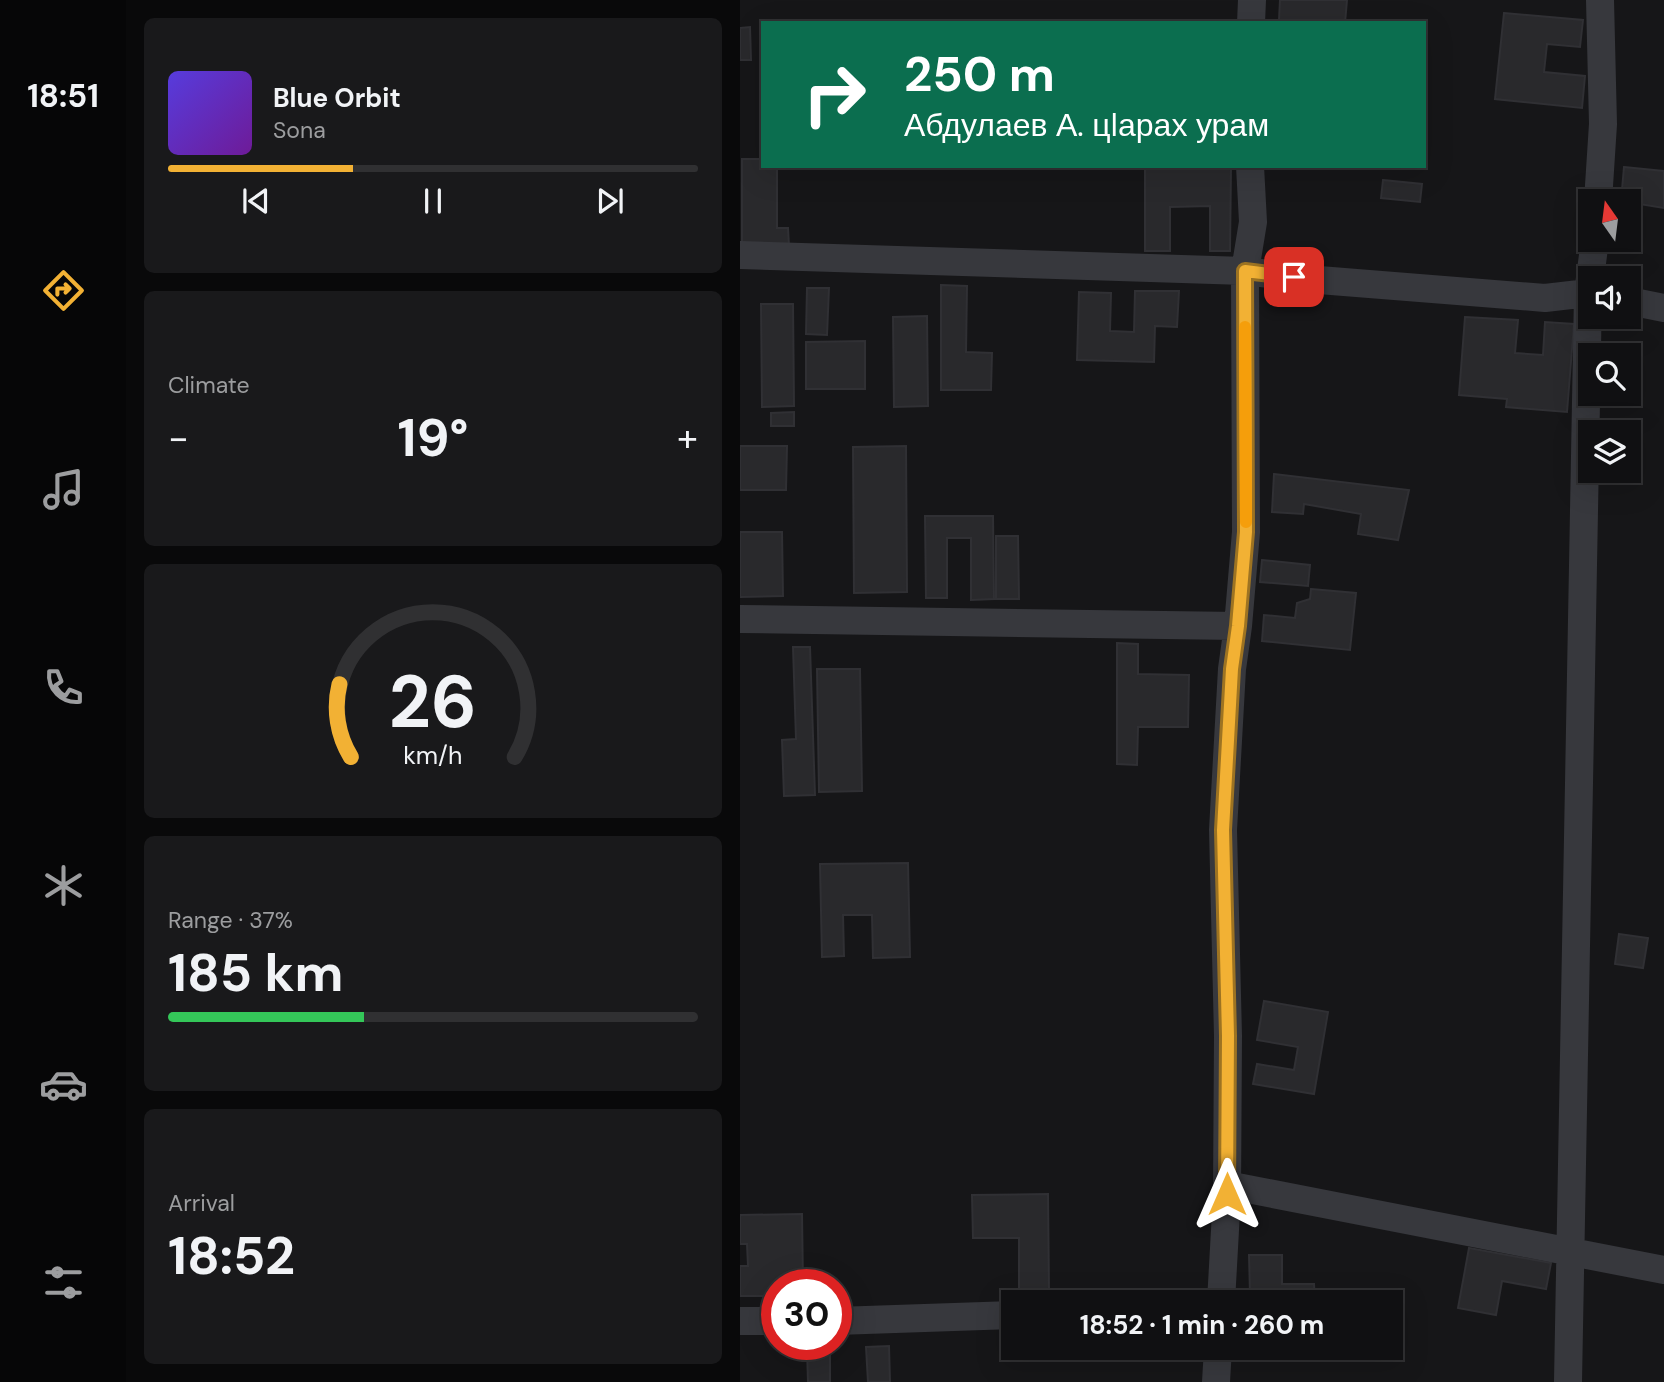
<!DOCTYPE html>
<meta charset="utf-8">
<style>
:root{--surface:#101012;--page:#19191b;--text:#f1f3f6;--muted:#9c9d9f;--line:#303032;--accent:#f2b134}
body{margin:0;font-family:"DM Sans",sans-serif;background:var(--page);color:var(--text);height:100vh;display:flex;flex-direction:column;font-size:26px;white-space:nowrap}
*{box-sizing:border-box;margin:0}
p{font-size:23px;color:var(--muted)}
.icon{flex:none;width:38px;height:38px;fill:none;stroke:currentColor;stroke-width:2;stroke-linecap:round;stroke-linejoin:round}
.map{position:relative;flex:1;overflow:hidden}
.panel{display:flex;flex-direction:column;gap:18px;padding:18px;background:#09090a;width:614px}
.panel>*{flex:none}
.guide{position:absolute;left:21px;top:21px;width:665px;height:147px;border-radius:0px;box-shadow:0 7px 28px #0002,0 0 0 2px var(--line);background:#0b6e4f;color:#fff;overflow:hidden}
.needle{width:46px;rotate:346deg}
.fabs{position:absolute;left:838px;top:189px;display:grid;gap:14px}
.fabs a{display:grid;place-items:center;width:63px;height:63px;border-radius:0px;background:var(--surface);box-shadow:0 7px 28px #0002,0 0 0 2px var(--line);font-size:35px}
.speed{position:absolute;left:21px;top:1269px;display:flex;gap:14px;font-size:35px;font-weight:700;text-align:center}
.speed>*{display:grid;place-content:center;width:91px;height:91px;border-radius:50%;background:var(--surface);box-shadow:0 7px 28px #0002,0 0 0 2px var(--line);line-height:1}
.speed .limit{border:10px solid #d22;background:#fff;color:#111}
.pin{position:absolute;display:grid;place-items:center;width:60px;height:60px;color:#fff;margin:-30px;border-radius:14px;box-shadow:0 4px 10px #0006}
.me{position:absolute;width:77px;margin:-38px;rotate:0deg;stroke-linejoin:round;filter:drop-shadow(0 0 5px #0008)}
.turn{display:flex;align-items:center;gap:24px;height:147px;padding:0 28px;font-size:32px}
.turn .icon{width:91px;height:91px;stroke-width:2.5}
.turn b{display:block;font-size:49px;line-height:60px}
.big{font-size:52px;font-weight:700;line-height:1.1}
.panel .tile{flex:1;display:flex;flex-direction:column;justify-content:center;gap:10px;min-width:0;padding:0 24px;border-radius:10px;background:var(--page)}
.panel .dial{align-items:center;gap:0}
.dial svg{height:182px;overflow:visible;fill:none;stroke:var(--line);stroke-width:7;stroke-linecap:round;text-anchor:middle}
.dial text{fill:var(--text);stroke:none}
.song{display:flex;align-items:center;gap:21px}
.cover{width:84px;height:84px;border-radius:10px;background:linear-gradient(135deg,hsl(250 70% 55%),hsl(280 70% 35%))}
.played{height:7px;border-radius:4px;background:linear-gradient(90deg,var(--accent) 35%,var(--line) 35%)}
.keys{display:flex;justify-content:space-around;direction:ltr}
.heat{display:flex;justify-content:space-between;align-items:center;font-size:38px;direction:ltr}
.charge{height:10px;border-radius:5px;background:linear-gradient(90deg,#34c759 37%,var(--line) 0)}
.trip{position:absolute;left:261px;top:1290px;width:402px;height:70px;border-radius:0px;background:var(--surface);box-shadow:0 7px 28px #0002,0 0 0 2px var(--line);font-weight:700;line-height:70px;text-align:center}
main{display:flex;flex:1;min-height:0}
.tab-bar{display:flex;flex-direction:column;width:126px;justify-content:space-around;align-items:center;background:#060607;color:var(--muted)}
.tab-bar .icon{width:49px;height:49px}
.tab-bar .selected{color:var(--accent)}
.tab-bar b{font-size:32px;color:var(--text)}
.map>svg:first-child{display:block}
.building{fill:#29292c;stroke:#303034;stroke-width:2}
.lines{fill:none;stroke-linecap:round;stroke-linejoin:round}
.minor{stroke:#37383d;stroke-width:28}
.route-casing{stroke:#9d7322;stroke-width:18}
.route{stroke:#f2b134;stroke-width:12}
.slow{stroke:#f59e0b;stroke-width:12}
</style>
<main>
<nav class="tab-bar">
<b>18:51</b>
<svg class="icon selected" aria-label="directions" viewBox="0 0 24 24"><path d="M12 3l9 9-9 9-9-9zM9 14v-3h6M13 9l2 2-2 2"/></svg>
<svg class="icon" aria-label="music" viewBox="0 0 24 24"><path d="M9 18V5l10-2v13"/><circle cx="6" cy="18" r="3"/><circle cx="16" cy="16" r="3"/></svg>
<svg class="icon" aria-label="phone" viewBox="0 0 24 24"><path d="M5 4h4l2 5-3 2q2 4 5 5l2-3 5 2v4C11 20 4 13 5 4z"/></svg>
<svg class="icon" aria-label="climate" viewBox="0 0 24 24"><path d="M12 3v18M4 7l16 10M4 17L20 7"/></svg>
<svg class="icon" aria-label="car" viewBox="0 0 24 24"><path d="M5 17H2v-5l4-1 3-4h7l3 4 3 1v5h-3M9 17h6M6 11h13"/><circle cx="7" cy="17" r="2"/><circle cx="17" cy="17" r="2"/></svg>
<svg class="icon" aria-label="filters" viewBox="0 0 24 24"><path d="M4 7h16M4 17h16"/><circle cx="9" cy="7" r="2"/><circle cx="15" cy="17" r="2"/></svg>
</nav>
<section class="panel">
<div class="tile">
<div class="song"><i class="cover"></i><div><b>Blue Orbit</b><p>Sona</p></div></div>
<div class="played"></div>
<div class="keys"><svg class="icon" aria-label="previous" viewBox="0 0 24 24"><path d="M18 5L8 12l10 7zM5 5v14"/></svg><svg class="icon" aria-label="pause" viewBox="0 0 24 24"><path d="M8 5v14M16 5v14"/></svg><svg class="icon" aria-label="next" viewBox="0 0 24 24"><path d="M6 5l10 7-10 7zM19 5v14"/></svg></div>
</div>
<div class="tile"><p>Climate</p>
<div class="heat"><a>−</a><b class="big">19°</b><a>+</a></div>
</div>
<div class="tile dial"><svg viewBox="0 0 100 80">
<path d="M14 69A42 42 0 1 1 86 69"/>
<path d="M14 69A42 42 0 0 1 9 37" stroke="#f2b134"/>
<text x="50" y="56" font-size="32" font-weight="700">26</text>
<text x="50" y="72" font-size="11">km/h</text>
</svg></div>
<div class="tile"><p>Range · 37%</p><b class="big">185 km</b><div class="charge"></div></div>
<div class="tile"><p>Arrival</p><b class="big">18:52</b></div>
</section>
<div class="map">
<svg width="924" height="1382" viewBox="0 0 924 1382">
<rect width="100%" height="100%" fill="#161618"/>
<path class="building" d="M540 0H607L605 23 539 20Z
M764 13 843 20 840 47 807 44 804 72 845 76 842 108 755 99Z
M10 27 11 60H0V28Z
M2 159H23V166H37V228H48L49 246H2Z
M405 166H491L490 251H470V206L430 207V251H405Z
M884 167 924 171V208L881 201Z
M643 180 682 184 680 202 641 198Z
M201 285 227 286 226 352 252 353 251 390H201Z
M67 288H89L87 335 66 334Z
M395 291H439L437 327 415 326 414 362 337 360 339 292 371 293 370 331 394 332Z
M21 304H53L54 406 22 407Z
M187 316 188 406 154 407 153 317Z
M725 317 778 320 775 353 803 355 805 322 834 324 827 412 766 407 767 399 719 395Z
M125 341V389H66V342Z
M54 412V426H31V413Z
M0 446H47L46 490H0Z
M166 446 167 592 114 593 113 447Z
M534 474 669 490 658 540 618 534 621 514 564 504 563 514 532 512Z
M185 516H253L254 599 231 600V538H207V598H186Z
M0 532H42L43 596 0 597Z
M256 536H278L279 599H256Z
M522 560 570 565 568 586 520 582Z
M571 589 616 593 610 650 522 641 524 615 555 618 557 603 570 599Z
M377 643 398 644V674L449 675 448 727H398L397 765 377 764Z
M53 647H70L75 795 44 796 42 740 56 739Z
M77 669H120L122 791 79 792Z
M168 863 170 957 133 958 132 915H103L104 956 82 957 80 864Z
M879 934 908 938 903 968 875 964Z
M524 1001 588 1012 574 1094 513 1084 517 1064 554 1070 558 1047 517 1040Z
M308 1194 309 1292H279V1238H233L232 1195Z
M62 1214 63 1284H37V1296H0V1266H8L7 1244H0V1215Z
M729 1248 811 1263 806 1289 762 1281 756 1315 718 1308Z
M509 1255H542V1284H574L575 1302H539L538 1294H510Z
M149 1346 150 1382H128L126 1347Z
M90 1348V1382H68L67 1349Z"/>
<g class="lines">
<path class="minor" d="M511 23 512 0
M858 201 863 124 860 0
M0 255 505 271 579 280 805 298 848 293 855 240
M889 301 924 308
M0 619 498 626
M487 1185 924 1270
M481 1302 487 1194 488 1036 483 830 492 669 498 626 506 532 505 271 513 222 510 166
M0 1321H37
M96 1321 273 1315
M476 1382 478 1348
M828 1382 848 293H850"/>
</g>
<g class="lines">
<defs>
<path id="route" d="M487 1194 488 1036 483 830 492 669 498 626 506 532 505 271 554 277"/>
</defs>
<use href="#route" class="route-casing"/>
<use href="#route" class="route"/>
<path class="slow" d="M505 327 506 522"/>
</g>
</svg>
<div class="fabs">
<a><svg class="needle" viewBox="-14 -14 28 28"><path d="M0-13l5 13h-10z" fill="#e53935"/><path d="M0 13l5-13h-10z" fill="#9c9d9f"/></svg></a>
<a><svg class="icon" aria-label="sound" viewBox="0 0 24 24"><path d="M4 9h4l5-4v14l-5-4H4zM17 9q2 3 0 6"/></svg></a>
<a><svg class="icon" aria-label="search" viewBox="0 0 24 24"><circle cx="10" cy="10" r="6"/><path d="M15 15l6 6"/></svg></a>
<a><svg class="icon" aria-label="layers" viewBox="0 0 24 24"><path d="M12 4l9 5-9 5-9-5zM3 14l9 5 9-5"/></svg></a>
</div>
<div class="speed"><div class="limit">30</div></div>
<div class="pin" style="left:554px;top:277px;background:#d93025"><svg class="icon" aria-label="arrive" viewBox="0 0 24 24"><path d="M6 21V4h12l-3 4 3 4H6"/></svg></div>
<svg class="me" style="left:487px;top:1194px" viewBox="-20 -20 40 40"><path d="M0-17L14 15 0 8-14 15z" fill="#f2b134" stroke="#fff" stroke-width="4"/></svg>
<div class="trip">18:52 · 1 min · 260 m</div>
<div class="guide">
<div class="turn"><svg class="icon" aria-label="right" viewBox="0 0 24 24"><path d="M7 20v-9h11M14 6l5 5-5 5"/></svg><div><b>250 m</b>Абдулаев А. цIарах урам</div></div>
</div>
</div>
</main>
